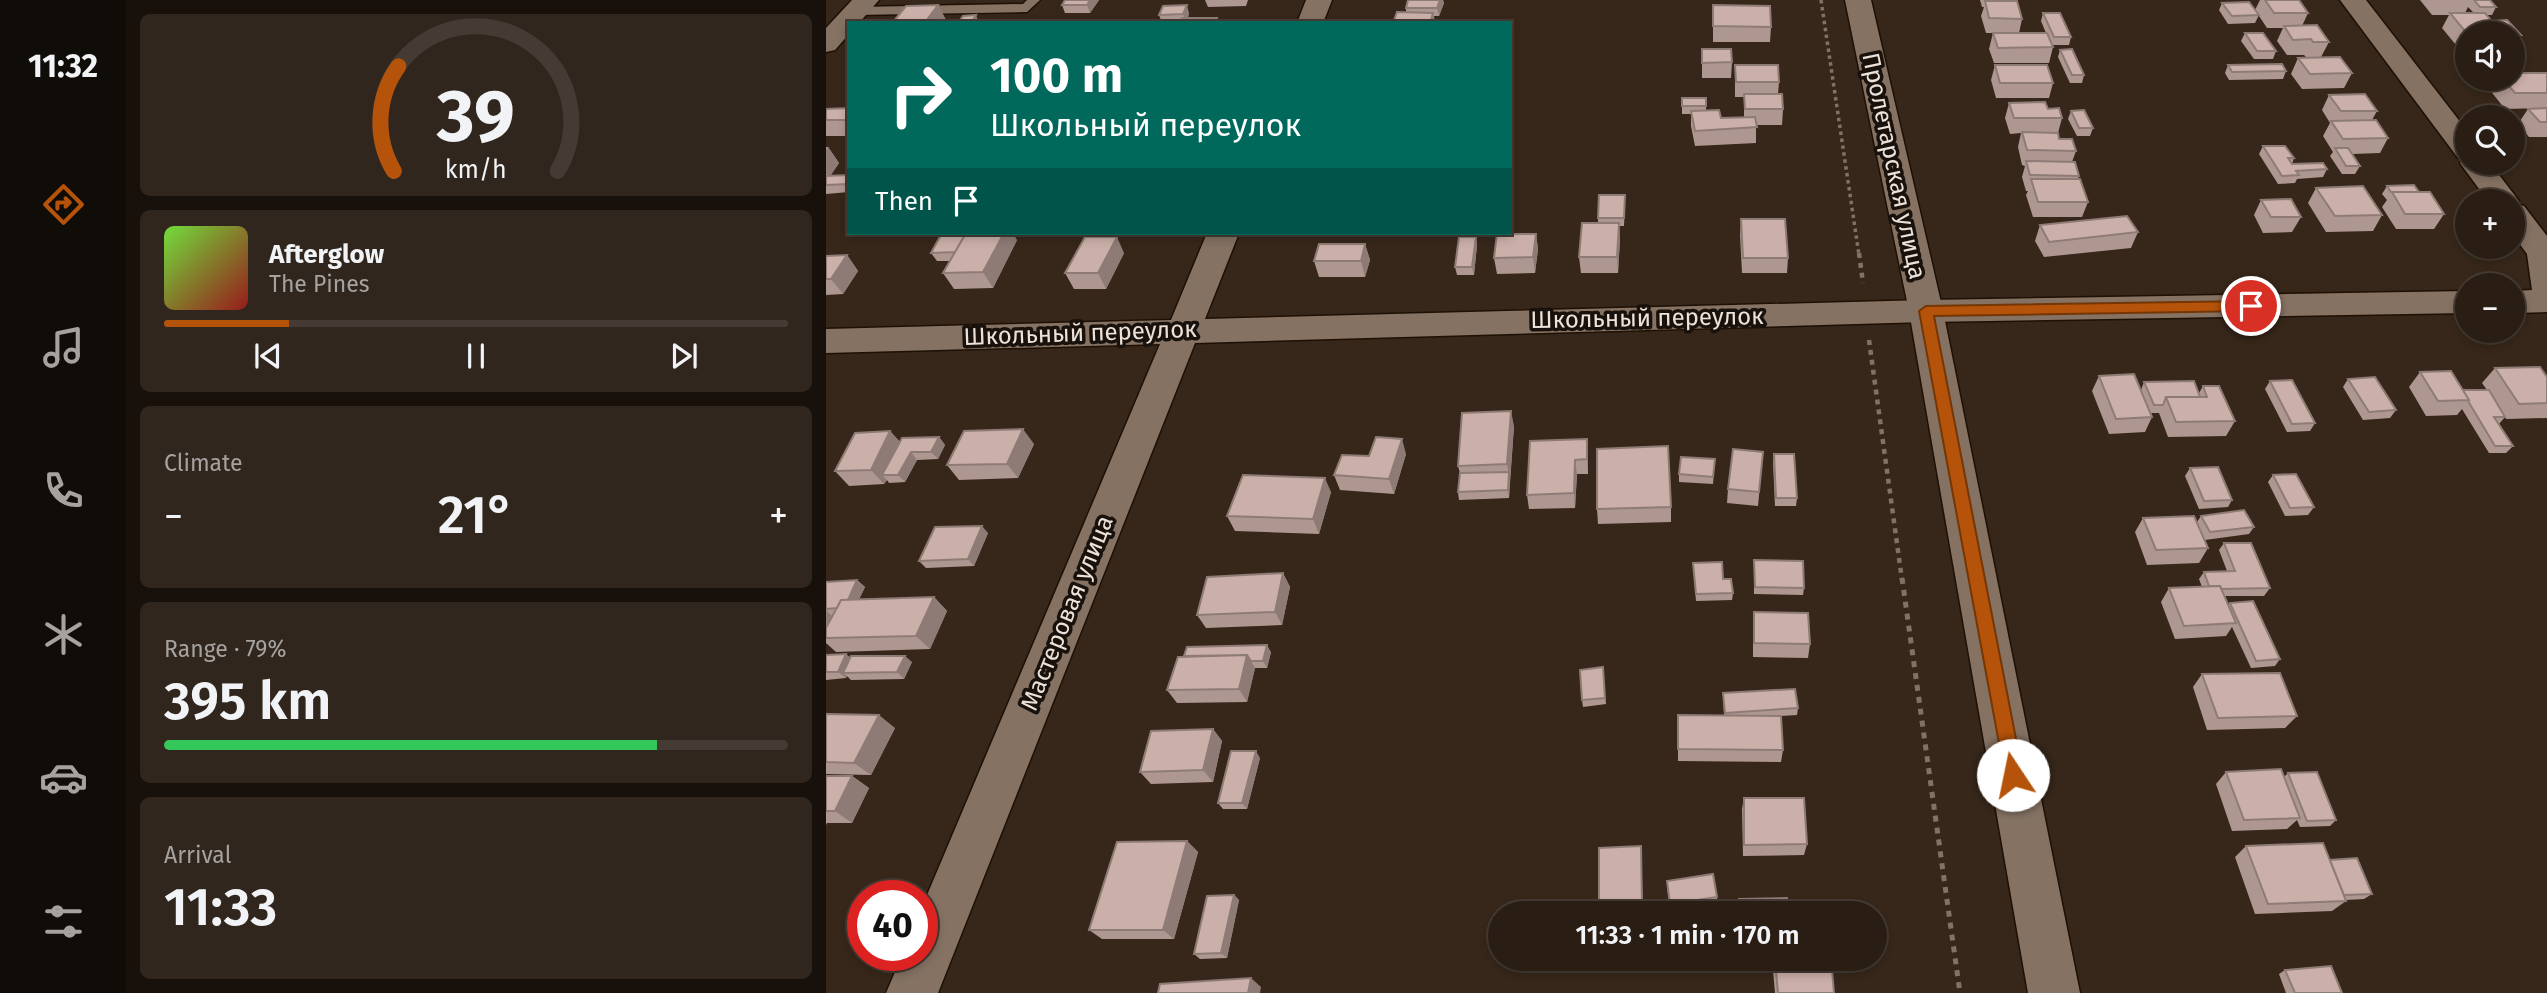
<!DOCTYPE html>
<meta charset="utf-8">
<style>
:root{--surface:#291d14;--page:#31261d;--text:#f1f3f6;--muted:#a5a2a0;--line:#453b34;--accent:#b45309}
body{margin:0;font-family:"Fira Sans",sans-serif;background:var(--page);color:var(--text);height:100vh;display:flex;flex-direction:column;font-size:26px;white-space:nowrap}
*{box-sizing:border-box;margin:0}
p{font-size:23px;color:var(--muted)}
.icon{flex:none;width:38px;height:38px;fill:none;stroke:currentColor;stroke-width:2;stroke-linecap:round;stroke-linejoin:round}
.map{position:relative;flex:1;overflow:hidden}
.details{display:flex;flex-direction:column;gap:14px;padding:14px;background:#17100b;width:700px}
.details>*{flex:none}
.guide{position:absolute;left:21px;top:21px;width:665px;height:214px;border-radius:0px;box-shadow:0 4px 10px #0003,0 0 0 2px var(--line);background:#00695c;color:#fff;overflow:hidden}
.tools{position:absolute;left:1629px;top:21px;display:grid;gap:14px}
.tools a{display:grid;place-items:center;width:70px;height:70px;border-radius:50%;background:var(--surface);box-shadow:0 4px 10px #0003,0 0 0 2px var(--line);font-size:35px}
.speed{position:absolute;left:21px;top:880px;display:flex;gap:14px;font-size:35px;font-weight:700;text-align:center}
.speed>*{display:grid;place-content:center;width:91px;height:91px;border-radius:50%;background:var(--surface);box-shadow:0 4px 10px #0003,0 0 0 2px var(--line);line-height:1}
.speed .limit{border:10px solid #d22;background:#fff;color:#111}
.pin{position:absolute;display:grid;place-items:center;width:60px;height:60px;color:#fff;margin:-30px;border:4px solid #fff;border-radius:50%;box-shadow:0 2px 7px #0007}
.me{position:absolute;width:77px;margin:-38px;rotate:349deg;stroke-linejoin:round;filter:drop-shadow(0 0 5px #0008)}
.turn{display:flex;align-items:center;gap:24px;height:147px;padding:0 28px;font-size:32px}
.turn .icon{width:91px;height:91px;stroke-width:2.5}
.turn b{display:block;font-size:49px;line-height:60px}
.then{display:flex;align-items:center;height:66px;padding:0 28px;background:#0003;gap:14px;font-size:26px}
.big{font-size:52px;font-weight:600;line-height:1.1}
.details .tile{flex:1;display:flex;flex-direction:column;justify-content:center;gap:10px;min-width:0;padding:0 24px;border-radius:10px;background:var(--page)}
.details .dial{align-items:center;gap:0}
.dial svg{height:182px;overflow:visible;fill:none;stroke:var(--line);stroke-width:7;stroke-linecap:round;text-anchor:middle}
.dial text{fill:var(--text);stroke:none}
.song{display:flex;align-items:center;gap:21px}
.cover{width:84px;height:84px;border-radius:10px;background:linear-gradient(135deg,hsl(100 70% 55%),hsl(0 70% 35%))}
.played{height:7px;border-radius:4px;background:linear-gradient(90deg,var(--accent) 20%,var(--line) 20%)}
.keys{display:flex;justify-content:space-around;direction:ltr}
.heat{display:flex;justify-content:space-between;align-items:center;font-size:38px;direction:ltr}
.charge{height:10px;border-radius:5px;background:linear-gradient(90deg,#34c759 79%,var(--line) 0)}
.trip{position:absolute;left:662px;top:901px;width:399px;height:70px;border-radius:35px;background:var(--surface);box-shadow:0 4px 10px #0003,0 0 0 2px var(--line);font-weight:600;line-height:70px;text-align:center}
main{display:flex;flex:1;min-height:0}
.tabs{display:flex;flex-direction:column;width:126px;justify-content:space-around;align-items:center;background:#100c08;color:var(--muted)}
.tabs .icon{width:49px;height:49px}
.tabs .on{color:var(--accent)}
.tabs b{font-size:32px;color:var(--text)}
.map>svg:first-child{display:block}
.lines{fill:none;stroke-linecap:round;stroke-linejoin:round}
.service-casing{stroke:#1e1004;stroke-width:3}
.minor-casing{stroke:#1e1004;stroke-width:3}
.tertiary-casing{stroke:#1e1004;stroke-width:3}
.path-far2{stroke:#807266;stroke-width:3.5;stroke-dasharray:3.5 3.5;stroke-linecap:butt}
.path-far1{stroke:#807266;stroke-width:4.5;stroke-dasharray:5 5;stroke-linecap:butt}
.path{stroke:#807266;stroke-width:5;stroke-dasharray:6 6;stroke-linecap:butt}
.service{fill:#857263;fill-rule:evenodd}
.minor{fill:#857263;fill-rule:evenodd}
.tertiary{fill:#857263;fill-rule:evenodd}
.wall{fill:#af9791;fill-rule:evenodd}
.shaded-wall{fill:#8e7b76}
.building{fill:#cbb0a9;stroke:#8e7b76;stroke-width:2}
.route{fill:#b45309;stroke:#753606;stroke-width:2}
.labels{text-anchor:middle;stroke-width:7;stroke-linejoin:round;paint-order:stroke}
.street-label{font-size:24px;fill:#ede2d9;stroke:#19120c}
</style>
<main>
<nav class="tabs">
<b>11:32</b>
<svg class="icon on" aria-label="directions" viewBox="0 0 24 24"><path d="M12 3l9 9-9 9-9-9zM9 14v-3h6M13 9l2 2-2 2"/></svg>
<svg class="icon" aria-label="music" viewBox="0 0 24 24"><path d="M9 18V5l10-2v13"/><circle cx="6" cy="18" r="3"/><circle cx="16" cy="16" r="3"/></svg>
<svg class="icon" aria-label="phone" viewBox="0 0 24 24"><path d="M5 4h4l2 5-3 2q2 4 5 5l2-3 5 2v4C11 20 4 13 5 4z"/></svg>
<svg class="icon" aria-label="climate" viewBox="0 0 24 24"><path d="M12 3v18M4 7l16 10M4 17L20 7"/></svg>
<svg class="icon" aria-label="car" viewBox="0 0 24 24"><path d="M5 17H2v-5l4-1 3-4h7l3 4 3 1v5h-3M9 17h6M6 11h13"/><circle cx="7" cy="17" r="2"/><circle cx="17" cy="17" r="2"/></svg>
<svg class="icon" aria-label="filters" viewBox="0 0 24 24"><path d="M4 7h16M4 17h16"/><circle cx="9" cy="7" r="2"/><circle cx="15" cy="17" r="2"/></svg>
</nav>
<section class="details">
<div class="tile dial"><svg viewBox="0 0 100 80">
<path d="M14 69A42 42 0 1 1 86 69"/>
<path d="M14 69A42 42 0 0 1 16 23" stroke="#b45309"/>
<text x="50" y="56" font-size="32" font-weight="700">39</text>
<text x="50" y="72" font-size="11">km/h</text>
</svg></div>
<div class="tile">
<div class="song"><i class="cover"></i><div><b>Afterglow</b><p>The Pines</p></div></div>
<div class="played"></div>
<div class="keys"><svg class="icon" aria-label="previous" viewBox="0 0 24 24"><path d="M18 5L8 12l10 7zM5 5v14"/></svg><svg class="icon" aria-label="pause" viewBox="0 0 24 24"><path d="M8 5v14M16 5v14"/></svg><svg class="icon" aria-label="next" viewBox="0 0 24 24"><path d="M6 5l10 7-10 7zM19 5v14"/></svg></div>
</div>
<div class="tile"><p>Climate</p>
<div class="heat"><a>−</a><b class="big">21°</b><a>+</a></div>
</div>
<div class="tile"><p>Range · 79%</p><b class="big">395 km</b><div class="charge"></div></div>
<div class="tile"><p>Arrival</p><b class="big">11:33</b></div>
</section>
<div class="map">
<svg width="1721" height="993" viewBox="0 0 1721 993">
<rect width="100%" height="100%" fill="#37271a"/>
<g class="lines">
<defs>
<path id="service" d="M201 0H214L201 12 30 15 24 11 30 7 197 4Z"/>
<path id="minor" d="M26 0H53L33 23H23V34L9 50 0 52V28Z
M480 0H506L497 23H471Z
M1514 0H1540L1642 132V163H1664L1693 201 1691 204 1698 206 1721 236V312L1687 313V291L1706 290 1701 254 1687 235V201H1662L1634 163 1637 159 1632 158Z
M381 233H413L379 319 1100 300 1642 291V313L1100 322 369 343 112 993H60L76 956H96V907L334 344 0 353V329L345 320Z"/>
<path id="tertiary" d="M1019 0H1045L1117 311 1254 993H1202L1083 311Z"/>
</defs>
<use href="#service" class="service-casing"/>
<use href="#minor" class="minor-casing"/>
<use href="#tertiary" class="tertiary-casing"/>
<path class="path-far2" d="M995 0 1033 255"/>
<path class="path-far1" d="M1033 253 1037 283
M1043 340 1076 580"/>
<path class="path" d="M1076 578 1134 993"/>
<use href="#service" class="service"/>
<use href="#minor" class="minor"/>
<use href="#tertiary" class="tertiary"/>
</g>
<path class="wall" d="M239 0H273L264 13H239L236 5Z
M379 0H422L420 6 382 7Z
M582 0H617L618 3 613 16H608L609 23H567L580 12V8Z
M1154 0H1188L1196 19 1193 33H1220L1215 21 1217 13 1245 37 1243 45H1226L1227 47 1223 63H1168L1163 49 1167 33H1174H1160L1155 16 1158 7H1156Z
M1419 0H1473L1482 13 1476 26 1503 42 1495 57H1480L1478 55H1461L1451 41 1457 28H1441L1429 10 1434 0Z
M1594 0H1664L1670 7 1666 15H1660L1665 21 1695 35 1690 43H1687V33H1642V45H1630L1616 28 1623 15H1606ZM1642 7 1648 13H1639Z
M1396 3 1433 15 1429 23 1402 24 1393 10Z
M112 5 120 20 118 23H67V22Z
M887 5 945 27 944 42H887Z
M363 13 362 18H391L393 23H336L333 15Z
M1419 33 1450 51 1447 59H1428L1415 41Z
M876 49 906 62 905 78H876Z
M1234 50 1258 75 1256 83H1244L1232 57Z
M1642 50V62L1637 57Z
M1472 58 1526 73 1518 88 1476 89 1465 74Z
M909 65 953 82 952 94 957 109 956 125H930V143L869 146 865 126V114H856V98H880V110L895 118 918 117V97H909Z
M1169 65 1227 83 1223 98H1170L1165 80Z
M1402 65 1460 71 1457 79 1403 80 1399 73Z
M1721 73V108L1679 109 1663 89 1669 79H1687Z
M1503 95 1551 111 1546 120 1562 138 1554 153 1526 154 1534 166 1529 174H1516L1504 156 1507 152 1497 136 1504 123 1496 110Z
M1183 103 1222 109 1236 118 1232 133 1233 139 1250 151 1246 162 1253 176 1252 179 1262 202 1256 217H1207L1200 195 1202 191H1200L1196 177 1199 166 1196 165 1192 147 1195 133 1184 134 1179 118Z
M23 108V136H0V109Z
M1721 108V137H1703L1692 124 1702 109Z
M1245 111 1267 128 1264 136H1251L1242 119Z
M1437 146 1468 158 1466 164 1501 169 1497 177 1471 179 1469 183 1452 184 1433 154Z
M0 147H2L13 163 4 176 23 175V192L0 194Z
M1561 186 1593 192 1618 214 1608 229H1570L1556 207 1561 200 1556 194Z
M1490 188 1556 215 1547 231 1500 232 1482 203Z
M1435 200 1475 217 1466 232 1437 233 1428 215Z
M799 203 798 226H793L794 239 792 273H755L753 257 772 223V218Z
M915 219 962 258 961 273H916L914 235Z
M1214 225 1312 232 1305 248 1218 257 1209 241Z
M271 233H301L300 234 273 236Z
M710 234 712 249 709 273 671 274 668 258Z
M650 237 651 245 648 275H631L629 267Z
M191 240 167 288 128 289 117 273 124 261H111L105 253Z
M539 244 544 260 539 277H493L488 261Z
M298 253 280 289H248L239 273Z
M21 255 32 271 17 294 0 295V256Z
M1669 368 1721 377V418L1680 419 1679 417 1673 424 1687 446 1680 453H1663L1636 409 1631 415 1600 416 1583 387 1594 372 1637 390H1661L1656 383Z
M1273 376 1315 390 1318 382 1373 393 1377 386 1409 421 1400 436 1342 437 1333 413H1325L1326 417 1319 432 1283 434 1266 391Z
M1522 379 1570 410 1564 418 1537 420 1517 387Z
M1444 381 1489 423 1484 431 1461 432 1439 389Z
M688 426 683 498 633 500 632 492 634 473 632 466Z
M64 431 74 442 113 437 119 445 112 459 91 460 79 482 63 483 61 480 58 484 23 486 9 471Z
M704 441 762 454V474H751L749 508 703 509 701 495Z
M208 444 192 478 133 480 121 465Z
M937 452 932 506 901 503 902 489Z
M580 454 568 494 514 490 508 475 543 456Z
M948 454 971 498 970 506H949L947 462Z
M889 459 887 484 853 482V474Z
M1364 468 1406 500 1402 507 1373 509 1359 476Z
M1447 475 1488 507 1482 515 1459 516 1442 482Z
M505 492 493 534 409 531 401 516Z
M845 507V522L772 524 771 509Z
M1375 516 1428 527 1423 534 1379 540 1374 530 1382 548 1373 563 1321 565 1309 532 1317 518 1371 522Z
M162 533 148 566 100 568 93 561Z
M1398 543 1444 588 1438 596H1399L1402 605 1404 603 1454 659 1449 666 1425 668 1406 627 1400 636 1349 639 1335 602 1343 588 1376 587 1373 579 1378 572 1401 571 1393 550Z
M928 560 978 588 977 595 928 594Z
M867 563 897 579 907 593 906 600 870 601Z
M457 573 464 587 456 625 380 628 371 615Z
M31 580 39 587 33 599 108 597 121 611 104 649 10 652 0 643V582Z
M928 612 984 644 982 658 927 657V625Z
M445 652 441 668H429L421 702 351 703 341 690Z
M0 655 24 657 86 662 78 679 25 680 21 676 20 678 0 680Z
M777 667 780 704 757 707 756 700Z
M1376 674 1471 716 1459 728 1381 730 1367 687Z
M897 693 972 708 971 715 955 716 957 750 955 762 852 761V715H898Z
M0 714 69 728 45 775 0 774Z
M387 729 396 741 387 782 325 784 314 772Z
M434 758 421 809H397L392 803Z
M1400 772 1458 777 1462 773 1510 820 1504 826 1474 827 1471 820 1461 829 1406 831 1390 784Z
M0 776H26L43 788 26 823H1L0 825Z
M918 798 981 844 978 855 917 856 916 809Z
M361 841 372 852 348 939H276L263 930Z
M815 846 817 911 773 914V909Z
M1420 846 1504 860 1546 894 1538 899 1520 900V901L1506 911 1429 914 1409 857Z
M841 886 891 897V902L844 909Z
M408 895 413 900 401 958 374 959 368 954Z
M946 959H1005L1008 993H949Z
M1459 970 1516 993H1460L1453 974Z"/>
<path class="shaded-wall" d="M264 0H273L264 13 261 5Z
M614 0H617L618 3 613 16 611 8Z
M112 5 120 20 118 23H100V21Z
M361 5 363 13 360 21 357 14Z
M607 13 609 23H604Z
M150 15 153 23H145Z
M2 147 13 163 3 178 0 174V150Z
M793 223 794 239 792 273 791 257Z
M178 233H187L191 240 167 288 157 272Z
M710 234 712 249 709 273 707 257Z
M291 237 298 253 280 289 272 273Z
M650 237 651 245 648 275 646 267Z
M539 244 544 260 539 277 535 261Z
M21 255 32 271 17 294 5 279Z
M685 411 688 426 684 479 681 464Z
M197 429 208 444 192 478 181 464Z
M64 431 77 446 56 475 61 480 58 484 45 470Z
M113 437 119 445 112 459 105 452Z
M576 439 580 454 568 494 563 479Z
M761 439 762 454V474L761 459Z
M85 452 91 460 79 482 72 475Z
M749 460 751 474 749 508 748 493Z
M683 472 684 479 683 498 682 490Z
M499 478 505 492 493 534 487 519Z
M156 526 162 533 148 566 142 559Z
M457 573 464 587 456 625 449 612Z
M31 580 39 587 26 615 18 608Z
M108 597 121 611 104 649 90 636Z
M0 610 6 616 0 627Z
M441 645 445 652 441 668 437 661Z
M20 654 29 661 17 673 21 676 20 678 12 672Z
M421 655 429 668 421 702 413 689Z
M79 656 86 662 78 679 71 672Z
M53 715 69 728 45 775 28 763Z
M387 729 396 741 387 782 377 770Z
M430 751 434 758 421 809 416 803Z
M26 776 43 788 26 823 9 811Z
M361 841 372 852 348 939 337 930Z
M408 895 413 900 401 958 395 953Z
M425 978 435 987 434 993H422Z"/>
<path class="building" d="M239 0H264L261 5H236Z
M582 0H614L611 8H580Z
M1439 0H1473L1482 13H1448Z
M1648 0H1664L1670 7H1654Z
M1159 1H1191L1196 19 1163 18Z
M1423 2 1433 15 1406 16 1396 3Z
M112 5 100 21 67 22 80 6Z
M361 5 357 14 333 15 337 6Z
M887 5 944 6 945 27 887 26Z
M571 12 607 13 604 23H567Z
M1217 13H1234L1245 37H1228Z
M1624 13H1659L1673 30H1638Z
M150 15 145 23H132L137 16Z
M356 18H391L389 23H354Z
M1681 20 1695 35H1687V33H1676L1665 21Z
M1491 25 1503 42H1487L1485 39 1467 40 1458 26Z
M1167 33H1221L1227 47 1172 48Z
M1419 33H1437L1450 51H1431Z
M876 49H905L906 62 876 63Z
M1246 49 1258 75H1246L1234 50Z
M1514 57 1526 73 1484 74 1472 58Z
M1456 64 1460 71 1406 72 1402 65Z
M909 65H952L953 82H910Z
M1169 65H1221L1227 83H1174Z
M1687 73H1721V93H1689L1677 79H1687Z
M918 94H956L957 109H919Z
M1539 94 1551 111H1515L1503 95Z
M856 98H880V106H856Z
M1219 102 1222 109 1233 108 1236 118H1188L1183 103Z
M23 108V120H0V109Z
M1721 108V122H1714L1702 109Z
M893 110 895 118 929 117 931 127 869 131 865 111Z
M1258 110 1267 128H1253L1245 111Z
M1550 120 1562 138 1517 139 1505 121Z
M1196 132 1232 133 1233 139H1246L1250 151 1201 150Z
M1437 146H1459L1468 158H1462L1466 164 1497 163 1501 169 1470 171 1473 175 1456 176Z
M1509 148H1522L1534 166H1520Z
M1200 161 1249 162 1253 176 1204 175Z
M23 175V184L0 185V176Z
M1205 179H1254L1262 202H1212Z
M1588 185 1593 192H1565L1561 186Z
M1537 186 1556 215 1509 216 1490 188Z
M1566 192H1604L1618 214H1579Z
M773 195H799L798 218H772Z
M1465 199 1475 217H1445L1435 200Z
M1301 216 1312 232 1223 242 1214 225Z
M915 219H959L962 258H917Z
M756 223H793L791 257H753Z
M116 233H140L129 252 105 253Z
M140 233H178L157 272 117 273Z
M671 234H710L707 257 668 258Z
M259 237H291L272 273H239Z
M633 237H650L646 267H629Z
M493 244H539L535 261H488Z
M21 255 5 279H0V256Z
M1714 367 1721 377V403L1693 404 1669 368Z
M1625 371 1643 400 1612 401 1594 372Z
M1308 374 1326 417 1290 419 1273 376Z
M1549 377 1570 410 1543 412 1522 379Z
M1466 380 1489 423 1466 424 1444 381Z
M1368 381 1374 397H1340L1337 405H1328L1318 382Z
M1377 386H1393L1409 421 1350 422 1340 397H1381Z
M1637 390H1663L1679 417H1668L1687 446H1669L1642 401 1643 400Z
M685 411 681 464 632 466 636 413Z
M197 429 181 464 121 465 138 431Z
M64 431 45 470 9 471 29 433Z
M113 437 105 452H85L72 475H56L76 438Z
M550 437 576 439 563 479 508 475 516 455 543 456Z
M761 439V459L749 460 748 493 701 495 704 441Z
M842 446 845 507 771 509V449Z
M907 449 937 452 933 492 902 489Z
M948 454H968L971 498H950Z
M855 457 889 459 887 477 853 474Z
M1392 467 1406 500 1378 501 1364 468Z
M683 472 682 490 632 492 634 473Z
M1470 474 1488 507 1464 508 1447 475Z
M417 475 499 478 487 519 401 516Z
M1418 510 1428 527 1384 532 1375 516Z
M1368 516 1382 548 1330 550 1317 518Z
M156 526 142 559 93 561 109 527Z
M1398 543H1425L1444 588 1396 589 1394 586H1383L1378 572 1409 571Z
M928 560 977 561 978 588 929 587Z
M896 562 897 579H905L907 593 870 594 867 563Z
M457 573 449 612 371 615 381 577Z
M31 580 22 600H15L11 608 0 609V582Z
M1394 586 1410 623 1358 626 1343 588Z
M108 597 90 636 0 638V628L15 600Z
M1427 601 1454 659 1430 661 1404 603Z
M928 612 982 613 984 644 928 643Z
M441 645 437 661H425L421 655 358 656 361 647Z
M20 654 12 672H0V655Z
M421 655 413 689 341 690 352 657Z
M25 656H79L71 672 17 673Z
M777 667 779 698 756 700 754 670Z
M1454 673 1471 716 1392 718 1376 674Z
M969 689 972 708 899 713 897 693Z
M0 714 53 715 28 763 0 762Z
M852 715 955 716 957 750 852 749Z
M387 729 377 770 314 772 325 731Z
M405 751H430L416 803H392Z
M1455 769 1474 818 1418 820 1400 772Z
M1491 772 1510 820 1481 821 1462 773Z
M0 776H26L9 811H0Z
M918 798H978L981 844 918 845Z
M361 841 337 930H263L291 842Z
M1497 843 1520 901 1442 904 1420 846Z
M815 846 816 906 773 909V848Z
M1531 858 1546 894 1518 895 1504 860Z
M887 874 891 897 844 904 841 881Z
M408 895 395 953 368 954 381 896Z
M961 898 962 910 999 909V914H914L913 899Z
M949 959H1005L1008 993H952Z
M1505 966 1516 993H1469L1459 970Z
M425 978 422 993H332L334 984Z"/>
<path class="route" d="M1425 301 1432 306 1425 311 1108 316 1197 775 1194 781 1187 784 1180 781 1093 311 1100 306Z"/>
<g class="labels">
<g class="street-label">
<text transform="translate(1068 166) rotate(78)" y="8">Пролетарская улица</text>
<text transform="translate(821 318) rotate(-1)" y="8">Школьный переулок</text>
<text transform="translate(254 333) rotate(-2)" y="8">Школьный переулок</text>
<text transform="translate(241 613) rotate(-68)" y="8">Мастеровая улица</text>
</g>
</g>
</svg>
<div class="tools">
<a><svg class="icon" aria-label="sound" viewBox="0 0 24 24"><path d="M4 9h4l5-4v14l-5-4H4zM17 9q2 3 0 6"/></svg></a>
<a><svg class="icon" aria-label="search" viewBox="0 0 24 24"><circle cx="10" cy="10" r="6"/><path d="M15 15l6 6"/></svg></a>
<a>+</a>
<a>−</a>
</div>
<div class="speed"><div class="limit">40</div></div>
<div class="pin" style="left:1425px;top:306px;background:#d93025"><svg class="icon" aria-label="arrive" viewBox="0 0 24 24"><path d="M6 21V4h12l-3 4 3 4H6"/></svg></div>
<svg class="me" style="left:1187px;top:775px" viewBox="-20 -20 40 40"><circle r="19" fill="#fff"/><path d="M0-13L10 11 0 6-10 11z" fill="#b45309"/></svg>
<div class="trip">11:33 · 1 min · 170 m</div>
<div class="guide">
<div class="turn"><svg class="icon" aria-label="right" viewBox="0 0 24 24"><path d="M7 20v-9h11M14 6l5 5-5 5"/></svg><div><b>100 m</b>Школьный переулок</div></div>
<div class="then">Then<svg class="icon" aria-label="arrive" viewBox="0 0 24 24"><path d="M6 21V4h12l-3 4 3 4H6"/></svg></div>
</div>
</div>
</main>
